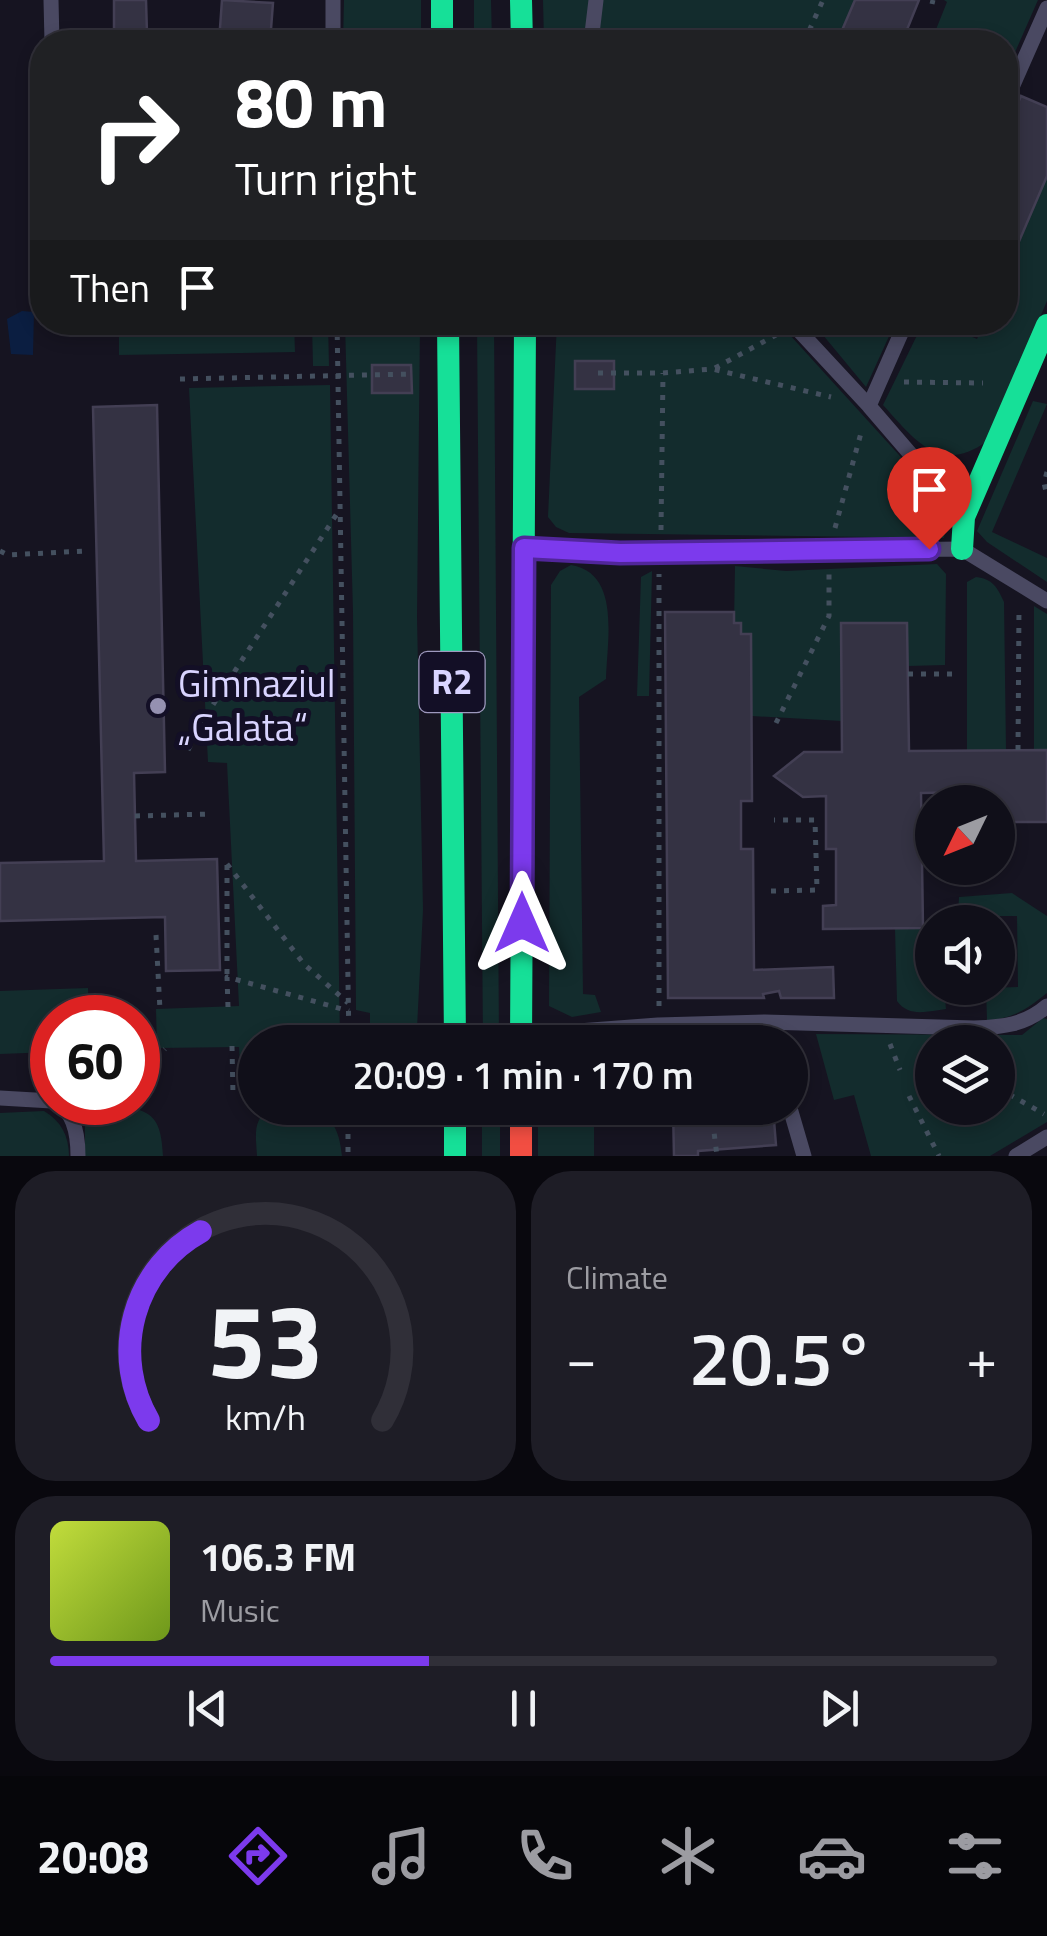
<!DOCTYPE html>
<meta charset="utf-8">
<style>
:root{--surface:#100f19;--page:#1e1d26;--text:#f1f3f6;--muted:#9c9ca2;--line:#302f38;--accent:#7c3aed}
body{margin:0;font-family:"Titillium Web",sans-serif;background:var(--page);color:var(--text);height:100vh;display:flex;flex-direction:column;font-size:38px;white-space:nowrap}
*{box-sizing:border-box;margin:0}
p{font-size:32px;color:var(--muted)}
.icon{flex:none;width:55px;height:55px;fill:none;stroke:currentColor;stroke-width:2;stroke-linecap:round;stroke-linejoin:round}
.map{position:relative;height:1156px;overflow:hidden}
.sheet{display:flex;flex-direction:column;gap:15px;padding:15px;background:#09080e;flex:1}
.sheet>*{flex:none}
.top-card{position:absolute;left:30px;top:30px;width:988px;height:305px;border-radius:40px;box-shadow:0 5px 15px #0003,0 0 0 2px var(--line);background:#202124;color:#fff;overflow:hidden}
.needle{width:65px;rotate:227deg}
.fabs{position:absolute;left:915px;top:785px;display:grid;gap:20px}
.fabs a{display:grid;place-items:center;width:100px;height:100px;border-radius:50%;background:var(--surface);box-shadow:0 5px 15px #0003,0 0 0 2px var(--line);font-size:50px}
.speed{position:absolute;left:30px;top:995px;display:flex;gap:20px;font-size:50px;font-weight:700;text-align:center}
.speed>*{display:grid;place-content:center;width:130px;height:130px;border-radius:50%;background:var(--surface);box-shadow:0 5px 15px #0003,0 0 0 2px var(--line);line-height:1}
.speed .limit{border:15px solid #d22;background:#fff;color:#111}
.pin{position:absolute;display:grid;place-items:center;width:85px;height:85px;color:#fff;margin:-102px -42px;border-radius:50% 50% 50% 0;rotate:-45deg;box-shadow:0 0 10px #0007}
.pin .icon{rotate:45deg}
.me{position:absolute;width:110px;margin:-55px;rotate:0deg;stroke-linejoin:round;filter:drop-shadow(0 0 8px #0008)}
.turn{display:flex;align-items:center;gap:35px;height:210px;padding:0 40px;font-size:45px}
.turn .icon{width:130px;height:130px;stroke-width:2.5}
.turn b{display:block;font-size:70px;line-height:85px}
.then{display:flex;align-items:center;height:95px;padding:0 40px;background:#0003;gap:20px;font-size:38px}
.big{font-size:75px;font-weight:600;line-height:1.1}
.sheet .widget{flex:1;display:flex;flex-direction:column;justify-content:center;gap:15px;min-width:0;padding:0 35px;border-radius:40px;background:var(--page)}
.sheet .dial{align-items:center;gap:0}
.dial svg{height:260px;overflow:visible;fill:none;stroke:var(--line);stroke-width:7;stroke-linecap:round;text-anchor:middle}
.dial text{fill:var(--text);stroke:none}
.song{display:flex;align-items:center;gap:30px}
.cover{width:120px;height:120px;border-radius:15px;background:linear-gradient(135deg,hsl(70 70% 55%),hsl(80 70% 35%))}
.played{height:10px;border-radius:5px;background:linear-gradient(90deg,var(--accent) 40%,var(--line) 40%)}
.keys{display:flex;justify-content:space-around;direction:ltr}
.heat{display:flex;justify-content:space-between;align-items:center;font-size:55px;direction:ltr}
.sheet .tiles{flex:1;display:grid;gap:15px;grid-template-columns:1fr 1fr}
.widget:last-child{grid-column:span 2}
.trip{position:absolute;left:238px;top:1025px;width:570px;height:100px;border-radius:50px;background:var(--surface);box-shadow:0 5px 15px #0003,0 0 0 2px var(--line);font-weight:600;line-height:100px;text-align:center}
.menu{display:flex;height:160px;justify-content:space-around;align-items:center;background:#06060a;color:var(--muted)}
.menu .icon{width:70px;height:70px}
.menu .selected{color:var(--accent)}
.menu b{font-size:45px;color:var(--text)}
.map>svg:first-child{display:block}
.green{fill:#132c2d;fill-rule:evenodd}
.water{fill:#0b1e41}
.building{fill:#343243;stroke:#433f54;stroke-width:2.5}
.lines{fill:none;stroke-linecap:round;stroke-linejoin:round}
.path{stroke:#44505f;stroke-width:5;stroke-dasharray:5 8;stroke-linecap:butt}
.lane{stroke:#4a4962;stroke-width:15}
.fast{stroke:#16e098;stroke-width:22}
.jam{stroke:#f24e42;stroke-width:22}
.route-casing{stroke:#51269a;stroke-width:25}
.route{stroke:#7c3aed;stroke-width:18}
.poi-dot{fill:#9591b1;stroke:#130f26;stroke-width:4}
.labels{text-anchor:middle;stroke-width:10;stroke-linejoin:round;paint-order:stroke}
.shield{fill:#130f26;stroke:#9e99be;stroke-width:2.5}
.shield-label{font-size:35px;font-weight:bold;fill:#d9d4ff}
.poi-label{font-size:38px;fill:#d9d4ff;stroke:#130f26;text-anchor:start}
</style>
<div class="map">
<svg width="1047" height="1156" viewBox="0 0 1047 1156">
<rect width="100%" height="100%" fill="#161421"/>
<path class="green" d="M344 0H421V42H343Z
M474 0H491L492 42H474Z
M543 0H855L837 42H544Z
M944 0H1038L1005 75V42H931L947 2Z
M1047 176V301L987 441C940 476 914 439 883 405L923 323H939L977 339 984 323 1005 322V274Z
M557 322 779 323 949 510 944 538 569 533 556 527 548 517Z
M821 322 895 323 866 387 818 329Z
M119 323H294L295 352 119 355Z
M312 323H328L329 366H313Z
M345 323H420L417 617 423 910 417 1028H370V1013L356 1010 353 612Z
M477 323H494L499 1042H483Z
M330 385 340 1042H255V1086H241L239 1047 157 1048 156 1009 239 1006 227 763 208 762 189 388Z
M1033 401 1047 404 992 532 1047 558V582L987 542 977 531Z
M937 564 946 574 945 665 908 666 907 623 841 624 842 721 752 716 751 634H741V623H734L735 566 786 571Z
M571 565C621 573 607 641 606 679L579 697 583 994 595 995 601 1012 572 1017 549 1006 551 585 560 571Z
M652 571 649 696H637L641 577Z
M976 577C993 579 997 587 1004 602L1006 750H967V582Z
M1034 606 1047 614V750H1034Z
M1012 893 1047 916V993C1027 1009 1013 1019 987 1020L986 988 1018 987 1017 916H958L959 897Z
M923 928 924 987 944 988 946 1009C928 1011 909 1018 897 1001L895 929Z
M88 988 89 1017 52 1018V1052L0 1054V991Z
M1043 1018 1047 1019V1122L990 1156H871L854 1095 834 1100 816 1034 1022 1035ZM932 1042H998V1108H932Z
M119 1105C155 1111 161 1120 163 1156H85V1115L98 1108Z
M270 1108C311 1108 338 1106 342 1156H257C256 1136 252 1120 270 1108Z
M482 1108H500V1156H482Z
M538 1108H594V1156H538Z
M44 1111C61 1121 69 1136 69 1156H0V1113Z"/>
<path class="water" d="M22 311 34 312 33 355 11 354 7 319Z"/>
<path class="building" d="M114 0H146L147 34 114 35Z
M222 0 273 3 270 42H219Z
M855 0H919L902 42H837Z
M1021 96 1047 107V176L1005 274V134Z
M575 361H614V389H575Z
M372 365H411L412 393H372Z
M157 405 165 772 134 773 136 861 217 859 220 970 166 971 165 917 0 921V863L104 861 93 407Z
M665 612H734V623H741V634H751L752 801H741V849H753L754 970 833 967 834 998H781L779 991 763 994 764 998H668Z
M841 623H907L909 751 1047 750V822H998V802H975V792L921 793 923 928 823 929V906L836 905V849H826V796L803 797 774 776 804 752H842Z
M673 1108H773L776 1145 698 1151V1156H674Z"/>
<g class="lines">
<path class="path" d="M932 4 933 0
M804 42 823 0
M337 322 349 1042
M715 368 776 335
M598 373H663L712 369 831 397
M180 379 412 374
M904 382 983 383
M1047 472 1044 483 1047 496
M835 528 861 433
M661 530 663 373
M0 551 8 555 85 551
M908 674H956
M776 723 829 616V573
M188 750 205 717 340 509
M1018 750 1019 607
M135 816 210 814
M922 860 932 859
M227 864 304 964 348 1003
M227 865V977
M771 891 817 890 815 820H774
M156 935 160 1010
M956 988V1004
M659 1006V574
M228 1007 227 977 349 1011
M890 1044 900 1070
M232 1046 233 1095
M138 1078 165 1049
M998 1088 1044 1114
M909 1096 939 1156
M348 1108V1156
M711 1108 717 1156"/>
<path class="lane" d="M51 0 52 42
M333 42V0
M591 42 596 0
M1005 103 1047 8
M791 322 869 406 962 514
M869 406 906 322
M528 548 620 553 962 549 1047 601
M765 1022 771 1042
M525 1035 658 1025 765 1022 974 1028C1003 1027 1025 1025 1047 1006
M0 1098 52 1101
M56 1102C75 1112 78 1136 78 1156
M790 1108 804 1156
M1016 1156 1047 1137"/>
<path class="fast" d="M442 0V42
M521 0 522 42
M448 322 455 1042
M962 549 964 517 1047 325
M521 1042 525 322
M455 1108V1156"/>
<path class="jam" d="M521 1108V1156"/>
</g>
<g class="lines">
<defs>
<path id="route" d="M522 923 524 548 620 553 929 549"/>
</defs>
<use href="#route" class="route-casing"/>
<use href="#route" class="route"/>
</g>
<circle class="poi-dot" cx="158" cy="706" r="10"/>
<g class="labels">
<rect class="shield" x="419.5" y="652" width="65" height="60" rx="8"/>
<g class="shield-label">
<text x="452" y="694">R2</text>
</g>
<g class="poi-label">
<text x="178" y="697">Gimnaziul<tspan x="178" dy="44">„Galata“</tspan></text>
</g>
</g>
</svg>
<div class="fabs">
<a><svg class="needle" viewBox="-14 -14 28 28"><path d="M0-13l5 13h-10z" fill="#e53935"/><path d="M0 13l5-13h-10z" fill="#9c9ca2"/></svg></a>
<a><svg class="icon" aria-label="sound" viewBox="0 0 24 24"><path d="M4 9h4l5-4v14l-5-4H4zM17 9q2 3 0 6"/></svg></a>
<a><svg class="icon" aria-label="layers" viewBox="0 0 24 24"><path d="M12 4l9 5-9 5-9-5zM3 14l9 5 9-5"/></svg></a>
</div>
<div class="speed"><div class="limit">60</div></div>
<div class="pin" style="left:929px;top:549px;background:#d93025"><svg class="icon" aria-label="arrive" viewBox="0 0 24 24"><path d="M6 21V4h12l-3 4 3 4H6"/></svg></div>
<svg class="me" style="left:522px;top:923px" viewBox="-20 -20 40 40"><path d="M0-17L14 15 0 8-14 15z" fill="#7c3aed" stroke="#fff" stroke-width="4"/></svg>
<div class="trip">20:09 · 1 min · 170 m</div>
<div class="top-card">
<div class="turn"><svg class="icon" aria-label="right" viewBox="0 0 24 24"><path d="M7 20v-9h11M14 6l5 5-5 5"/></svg><div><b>80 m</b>Turn right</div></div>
<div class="then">Then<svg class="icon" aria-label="arrive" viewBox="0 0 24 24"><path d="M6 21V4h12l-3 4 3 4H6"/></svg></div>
</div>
</div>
<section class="sheet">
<div class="tiles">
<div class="widget dial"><svg viewBox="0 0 100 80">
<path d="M14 69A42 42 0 1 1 86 69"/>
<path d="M14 69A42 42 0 0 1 30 11" stroke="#7c3aed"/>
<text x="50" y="56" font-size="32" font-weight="700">53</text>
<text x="50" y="72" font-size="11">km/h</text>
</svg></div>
<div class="widget"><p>Climate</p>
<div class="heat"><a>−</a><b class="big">20.5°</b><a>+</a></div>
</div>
<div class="widget">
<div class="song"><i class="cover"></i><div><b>106.3 FM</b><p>Music</p></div></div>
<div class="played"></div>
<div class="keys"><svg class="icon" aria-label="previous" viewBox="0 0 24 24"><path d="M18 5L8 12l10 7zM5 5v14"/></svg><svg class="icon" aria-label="pause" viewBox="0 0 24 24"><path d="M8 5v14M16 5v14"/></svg><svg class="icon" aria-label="next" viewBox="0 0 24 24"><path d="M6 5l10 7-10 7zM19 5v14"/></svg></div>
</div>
</div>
</section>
<nav class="menu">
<b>20:08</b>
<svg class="icon selected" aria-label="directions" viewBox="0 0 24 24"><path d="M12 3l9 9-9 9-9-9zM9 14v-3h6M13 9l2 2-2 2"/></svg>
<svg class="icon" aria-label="music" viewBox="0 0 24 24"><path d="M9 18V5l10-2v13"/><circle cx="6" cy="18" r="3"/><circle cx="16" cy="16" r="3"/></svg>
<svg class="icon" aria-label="phone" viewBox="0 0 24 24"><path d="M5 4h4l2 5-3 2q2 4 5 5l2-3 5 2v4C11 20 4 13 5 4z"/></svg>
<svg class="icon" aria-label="climate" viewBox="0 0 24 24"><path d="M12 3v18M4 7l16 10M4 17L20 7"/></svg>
<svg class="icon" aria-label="car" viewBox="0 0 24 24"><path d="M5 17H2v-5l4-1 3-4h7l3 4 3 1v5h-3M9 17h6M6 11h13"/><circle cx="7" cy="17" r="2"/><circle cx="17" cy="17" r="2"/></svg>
<svg class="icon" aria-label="filters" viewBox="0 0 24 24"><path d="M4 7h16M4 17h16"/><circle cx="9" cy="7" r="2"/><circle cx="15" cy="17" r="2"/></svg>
</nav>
